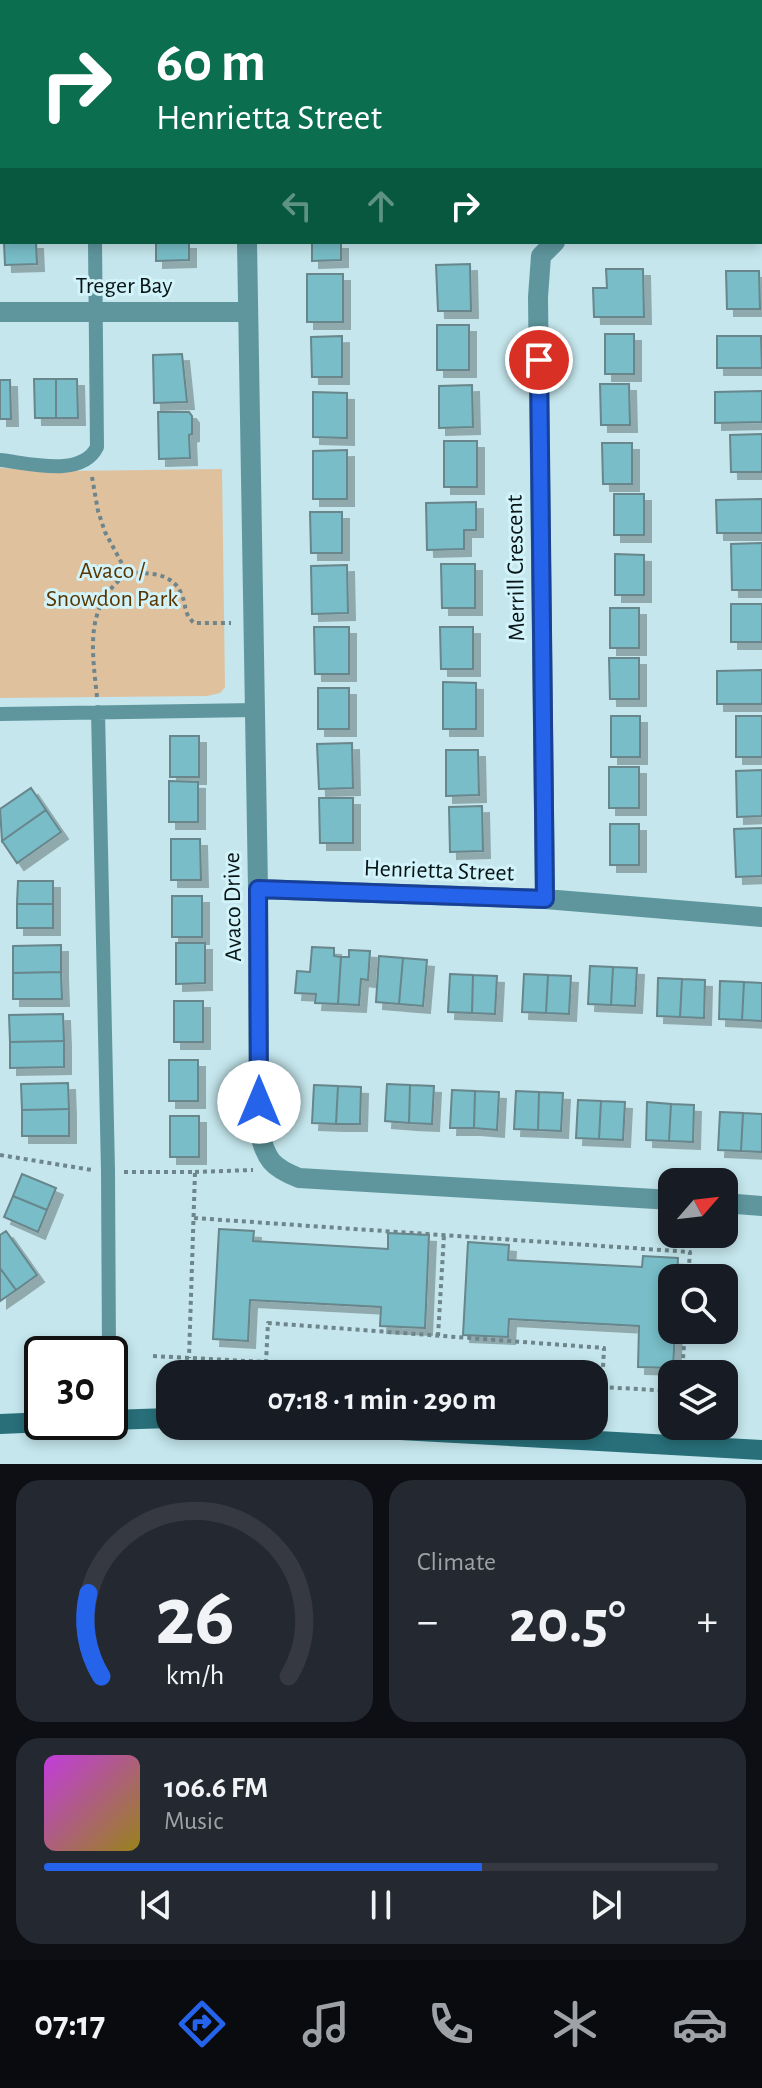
<!DOCTYPE html>
<meta charset="utf-8">
<style>
:root{--surface:#171b24;--page:#242831;--text:#f1f3f6;--muted:#9ea1a6;--line:#363941;--accent:#2563eb}
body{margin:0;font-family:"Alegreya Sans",sans-serif;background:var(--page);color:var(--text);height:100vh;display:flex;flex-direction:column;font-size:30px;white-space:nowrap}
*{box-sizing:border-box;margin:0}
p{font-size:26px;color:var(--muted)}
.icon{flex:none;width:44px;height:44px;fill:none;stroke:currentColor;stroke-width:2;stroke-linecap:round;stroke-linejoin:round}
.map{position:relative;height:1464px;overflow:hidden}
.drawer{display:flex;flex-direction:column;gap:16px;padding:16px;background:#0d0f14;flex:1}
.drawer>*{flex:none}
.top-card{position:absolute;left:0px;top:0px;width:762px;height:244px;box-shadow:0 4px 12px #0003;background:#0b6e4f;color:#fff;overflow:hidden}
.needle{width:52px;rotate:62deg}
.controls{position:absolute;left:658px;top:1168px;display:grid;gap:16px}
.controls a{display:grid;place-items:center;width:80px;height:80px;border-radius:16px;background:var(--surface);box-shadow:0 4px 12px #0003;font-size:40px}
.speed{position:absolute;left:24px;top:1336px;display:flex;gap:16px;font-size:40px;font-weight:700;text-align:center}
.speed>*{display:grid;place-content:center;width:104px;height:104px;border-radius:50%;background:var(--surface);box-shadow:0 4px 12px #0003;line-height:1}
.speed .limit{border:4px solid #111;border-radius:12px;background:#fff;color:#111}
.pin{position:absolute;display:grid;place-items:center;width:68px;height:68px;color:#fff;margin:-34px;border:4px solid #fff;border-radius:50%;box-shadow:0 2px 8px #0007}
.me{position:absolute;width:88px;margin:-44px;rotate:0deg;stroke-linejoin:round;filter:drop-shadow(0 0 6px #0008)}
.turn{display:flex;align-items:center;gap:28px;height:168px;padding:0 24px;font-size:36px}
.turn .icon{width:104px;height:104px;stroke-width:2.5}
.turn b{display:block;font-size:56px;line-height:68px}
.lanes{display:flex;align-items:center;height:76px;padding:0 24px;background:#0003;justify-content:center;gap:40px;direction:ltr}
.lanes .off{opacity:.35}
.big{font-size:60px;font-weight:600;line-height:1.1}
.drawer .widget{flex:1;display:flex;flex-direction:column;justify-content:center;gap:12px;min-width:0;padding:0 28px;border-radius:24px;background:var(--page)}
.drawer .dial{align-items:center;gap:0}
.dial svg{height:208px;overflow:visible;fill:none;stroke:var(--line);stroke-width:7;stroke-linecap:round;text-anchor:middle}
.dial text{fill:var(--text);stroke:none}
.song{display:flex;align-items:center;gap:24px}
.cover{width:96px;height:96px;border-radius:12px;background:linear-gradient(135deg,hsl(290 70% 55%),hsl(50 70% 35%))}
.played{height:8px;border-radius:4px;background:linear-gradient(90deg,var(--accent) 65%,var(--line) 65%)}
.keys{display:flex;justify-content:space-around;direction:ltr}
.heat{display:flex;justify-content:space-between;align-items:center;font-size:44px;direction:ltr}
.drawer .tiles{flex:1;display:grid;gap:16px;grid-template-columns:1fr 1fr}
.widget:last-child{grid-column:span 2}
.trip{position:absolute;left:156px;top:1360px;width:452px;height:80px;border-radius:24px;background:var(--surface);box-shadow:0 4px 12px #0003;font-weight:600;line-height:80px;text-align:center}
.menu{display:flex;height:128px;justify-content:space-around;align-items:center;background:#090b0e;color:var(--muted)}
.menu .icon{width:56px;height:56px}
.menu .selected{color:var(--accent)}
.menu b{font-size:36px;color:var(--text)}
.map>svg:first-child{display:block}
.green{fill:#e0c19e}
.building{fill:#78bdc7;stroke:#67868b;stroke-width:2;filter:url(#shadow)}
.lines{fill:none;stroke-linecap:round;stroke-linejoin:round}
.path{stroke:#6e868b;stroke-width:4;stroke-dasharray:4 4;stroke-linecap:butt}
.lane{stroke:#5f969e;stroke-width:14}
.street{stroke:#5f969e;stroke-width:20}
.secondary{stroke:#286f79;stroke-width:20}
.route-casing{stroke:#184099;stroke-width:20}
.route{stroke:#2563eb;stroke-width:14}
.labels{text-anchor:middle;stroke-width:6;stroke-linejoin:round;paint-order:stroke}
.street-label{font-size:24px;fill:#081517;stroke:#d1f3f9}
.park-label{font-size:24px;fill:#593600;stroke:#d1f3f9}
</style>
<div class="map">
<svg width="762" height="1464" viewBox="0 0 762 1464">
<defs>
<filter id="shadow"><feDropShadow dx="7" dy="7" stdDeviation="0" flood-color="#0004"/></filter>
</defs>
<rect width="100%" height="100%" fill="#c4e6ec"/>
<path class="green" d="M0 468 67 471 222 469 225 687 220 693 207 696 0 698Z"/>
<path class="building" d="M0 0H32V2H2L0 24Z
M146 0H181V2H147Z
M432 0H469V2H432Z
M603 0H651V2H603Z
M665 0H716V2H665Z
M724 0H755V2H724Z
M760 11H762L760 47Z
M760 130H762V163H760Z
M4 242H36L37 264 5 265Z
M156 242H189V260L156 261Z
M312 242H341V260L312 261Z
M470 264 471 311H438L436 265Z
M606 269H643L644 317H594L593 288H607Z
M726 271H759L760 309H727Z
M307 274H343V322H307Z
M437 325H469V370H437Z
M605 334H634V374H605Z
M342 336V377H312L311 337Z
M717 336H761L762 368H717Z
M182 354 187 402 154 403 153 355Z
M34 379H56V418H35Z
M56 379H77L78 418H56Z
M0 380H10L11 419H0Z
M600 384H629L630 425H601Z
M472 385 473 427 439 428V386Z
M762 391V422L715 423V392Z
M313 392 347 393V438L313 437Z
M158 412H189L192 416V434L189 435 190 458 159 459Z
M762 434V472H731L730 435Z
M444 441H477V487H444Z
M602 443H632V484H603Z
M347 450V499H313V451Z
M614 494H644V535H614Z
M762 499V533H717L716 500Z
M476 502V530H464V549L427 550 426 503Z
M310 512H342V553H311Z
M762 543V590H732L731 544Z
M615 554 644 555V595H615Z
M441 564H475V608H442Z
M347 565 348 613 312 614 311 566Z
M731 604H762V642H731Z
M610 608H639V648H610Z
M314 627H349V674H315Z
M440 627H473V669H441Z
M609 658H639V699H610Z
M762 670V704H717V671Z
M443 682 476 683V729H443Z
M318 688H349V729H318Z
M611 716H640V757H611Z
M736 716H762V757H736Z
M170 736H199V777H170Z
M352 743 353 788 319 789 317 744Z
M446 750H478L479 795 446 796Z
M609 767H639V808H609Z
M762 770V816L737 817 736 771Z
M169 781 198 782V822H169Z
M31 788 46 810 2 841 0 809Z
M319 798H353V843H320Z
M482 806 483 851 450 852 449 807Z
M46 810 61 832 17 863 2 841Z
M610 824H639V865H610Z
M762 828V876L736 877 734 829Z
M171 839H200L201 880H171Z
M18 881H53V904H17Z
M172 896H202V937H172Z
M17 904H53V928H17Z
M176 943H205V983L176 984Z
M61 945V972L13 973V946Z
M312 947 334 948V956L341 957 338 1004 315 1003 316 994 295 993 297 971 310 972Z
M349 950 370 951 368 980 361 979 359 1005 338 1004 341 957H349Z
M379 956 403 958 399 1004 376 1002Z
M403 958 427 960 423 1006 399 1004Z
M590 966 613 967 611 1005 588 1004Z
M613 967 637 968 635 1006 611 1005Z
M61 972 62 999H13V973Z
M450 974 473 975 472 1013 448 1012Z
M524 974 548 975 546 1013 522 1012Z
M473 975 497 976 495 1014 472 1013Z
M548 975 571 976 569 1014 546 1013Z
M658 978 682 979 680 1017 657 1016Z
M682 979 705 980 704 1018 680 1017Z
M720 981 744 982 742 1020 719 1019Z
M744 982 762 983V1021L742 1020Z
M174 1001H203V1042H174Z
M63 1014 64 1041 10 1042 9 1015Z
M64 1041V1067L10 1068V1042Z
M169 1060H198V1101H169Z
M68 1083 69 1109 22 1110 21 1084Z
M387 1084 410 1085 409 1123 385 1121Z
M314 1085 338 1086 336 1124 312 1123Z
M410 1085 434 1086 432 1124 409 1123Z
M338 1086 361 1087 360 1124H336Z
M452 1090 475 1091 474 1128H450Z
M475 1091 499 1092 497 1130 474 1128Z
M516 1091 539 1092 538 1130 514 1129Z
M539 1092 563 1093 561 1131 538 1130Z
M578 1100 601 1101 599 1139 576 1138Z
M601 1101 625 1102 623 1140 599 1139Z
M647 1102 671 1104 669 1141 646 1140Z
M671 1104 694 1105 693 1142 669 1141Z
M69 1109V1136H22V1110Z
M720 1112 743 1113 741 1151 718 1150Z
M743 1113 762 1114V1152L741 1151Z
M170 1116H199V1157H170Z
M22 1174 56 1188 47 1210 13 1196Z
M13 1196 47 1210 38 1232 4 1217Z
M219 1229 254 1231 253 1241 388 1249V1233L429 1235 425 1328 380 1326 381 1307 250 1300 248 1341 213 1339Z
M6 1231 37 1275 16 1290 0 1268V1235Z
M468 1242 509 1245 508 1260 642 1267 643 1256 678 1258 677 1278H672V1330H675L673 1368 638 1367 639 1326 509 1319 508 1337 463 1335Z
M0 1268 16 1290 0 1301Z"/>
<g class="lines">
<path class="path" d="M92 477 98 511 105 532 127 573
M97 697C92 649 84 605 127 574 146 572 172 572 181 593 187 606 183 613 194 623H231
M0 1155 92 1170
M124 1172H195L189 1358
M195 1172 253 1170
M194 1218 690 1252 688 1278
M438 1336 444 1235
M153 1356 266 1362 268 1323 604 1348 602 1387 672 1391
M682 1374 685 1330"/>
<path class="lane" d="M92 0V2
M0 460C29 463 82 478 97 447L95 242
M98 712 108 1171 109 1354
M0 714 255 710"/>
<path class="street" d="M246 0V2
M760 223H762
M247 242 258 889 259 1132C267 1160 271 1167 299 1178L672 1200
M0 312H248
M258 889 545 899 762 917
M545 899 538 297 541 256 555 242
M724 1203 762 1206"/>
<path class="secondary" d="M110 1420 170 1418
M0 1424 47 1422
M327 1426 762 1450"/>
</g>
<g class="lines">
<defs>
<path id="route" d="M259 1102 258 889 545 899 539 360"/>
</defs>
<use href="#route" class="route-casing"/>
<use href="#route" class="route"/>
</g>
<g class="labels">
<g class="street-label">
<text x="124" y="293">Treger Bay</text>
<text transform="translate(515 568) rotate(-91)" y="8">Merrill Crescent</text>
<text transform="translate(439 870) rotate(2)" y="8">Henrietta Street</text>
<text transform="translate(232 907) rotate(-91)" y="8">Avaco Drive</text>
</g>
<g class="park-label">
<text x="112" y="578">Avaco /<tspan x="112" dy="28">Snowdon Park</tspan></text>
</g>
</g>
</svg>
<div class="controls">
<a><svg class="needle" viewBox="-14 -14 28 28"><path d="M0-13l5 13h-10z" fill="#e53935"/><path d="M0 13l5-13h-10z" fill="#9ea1a6"/></svg></a>
<a><svg class="icon" aria-label="search" viewBox="0 0 24 24"><circle cx="10" cy="10" r="6"/><path d="M15 15l6 6"/></svg></a>
<a><svg class="icon" aria-label="layers" viewBox="0 0 24 24"><path d="M12 4l9 5-9 5-9-5zM3 14l9 5 9-5"/></svg></a>
</div>
<div class="speed"><div class="limit">30</div></div>
<div class="pin" style="left:539px;top:360px;background:#d93025"><svg class="icon" aria-label="arrive" viewBox="0 0 24 24"><path d="M6 21V4h12l-3 4 3 4H6"/></svg></div>
<svg class="me" style="left:259px;top:1102px" viewBox="-20 -20 40 40"><circle r="19" fill="#fff"/><path d="M0-13L10 11 0 6-10 11z" fill="#2563eb"/></svg>
<div class="trip">07:18 · 1 min · 290 m</div>
<div class="top-card">
<div class="turn"><svg class="icon" aria-label="right" viewBox="0 0 24 24"><path d="M7 20v-9h11M14 6l5 5-5 5"/></svg><div><b>60 m</b>Henrietta Street</div></div>
<div class="lanes"><svg class="icon off" aria-label="left" viewBox="0 0 24 24"><path d="M17 20v-9H6M10 6l-5 5 5 5"/></svg><svg class="icon off" aria-label="ahead" viewBox="0 0 24 24"><path d="M12 20V5M6 11l6-6 6 6"/></svg><svg class="icon" aria-label="right" viewBox="0 0 24 24"><path d="M7 20v-9h11M14 6l5 5-5 5"/></svg></div>
</div>
</div>
<section class="drawer">
<div class="tiles">
<div class="widget dial"><svg viewBox="0 0 100 80">
<path d="M14 69A42 42 0 1 1 86 69"/>
<path d="M14 69A42 42 0 0 1 9 37" stroke="#2563eb"/>
<text x="50" y="56" font-size="32" font-weight="700">26</text>
<text x="50" y="72" font-size="11">km/h</text>
</svg></div>
<div class="widget"><p>Climate</p>
<div class="heat"><a>−</a><b class="big">20.5°</b><a>+</a></div>
</div>
<div class="widget">
<div class="song"><i class="cover"></i><div><b>106.6 FM</b><p>Music</p></div></div>
<div class="played"></div>
<div class="keys"><svg class="icon" aria-label="previous" viewBox="0 0 24 24"><path d="M18 5L8 12l10 7zM5 5v14"/></svg><svg class="icon" aria-label="pause" viewBox="0 0 24 24"><path d="M8 5v14M16 5v14"/></svg><svg class="icon" aria-label="next" viewBox="0 0 24 24"><path d="M6 5l10 7-10 7zM19 5v14"/></svg></div>
</div>
</div>
</section>
<nav class="menu">
<b>07:17</b>
<svg class="icon selected" aria-label="directions" viewBox="0 0 24 24"><path d="M12 3l9 9-9 9-9-9zM9 14v-3h6M13 9l2 2-2 2"/></svg>
<svg class="icon" aria-label="music" viewBox="0 0 24 24"><path d="M9 18V5l10-2v13"/><circle cx="6" cy="18" r="3"/><circle cx="16" cy="16" r="3"/></svg>
<svg class="icon" aria-label="phone" viewBox="0 0 24 24"><path d="M5 4h4l2 5-3 2q2 4 5 5l2-3 5 2v4C11 20 4 13 5 4z"/></svg>
<svg class="icon" aria-label="climate" viewBox="0 0 24 24"><path d="M12 3v18M4 7l16 10M4 17L20 7"/></svg>
<svg class="icon" aria-label="car" viewBox="0 0 24 24"><path d="M5 17H2v-5l4-1 3-4h7l3 4 3 1v5h-3M9 17h6M6 11h13"/><circle cx="7" cy="17" r="2"/><circle cx="17" cy="17" r="2"/></svg>
</nav>
